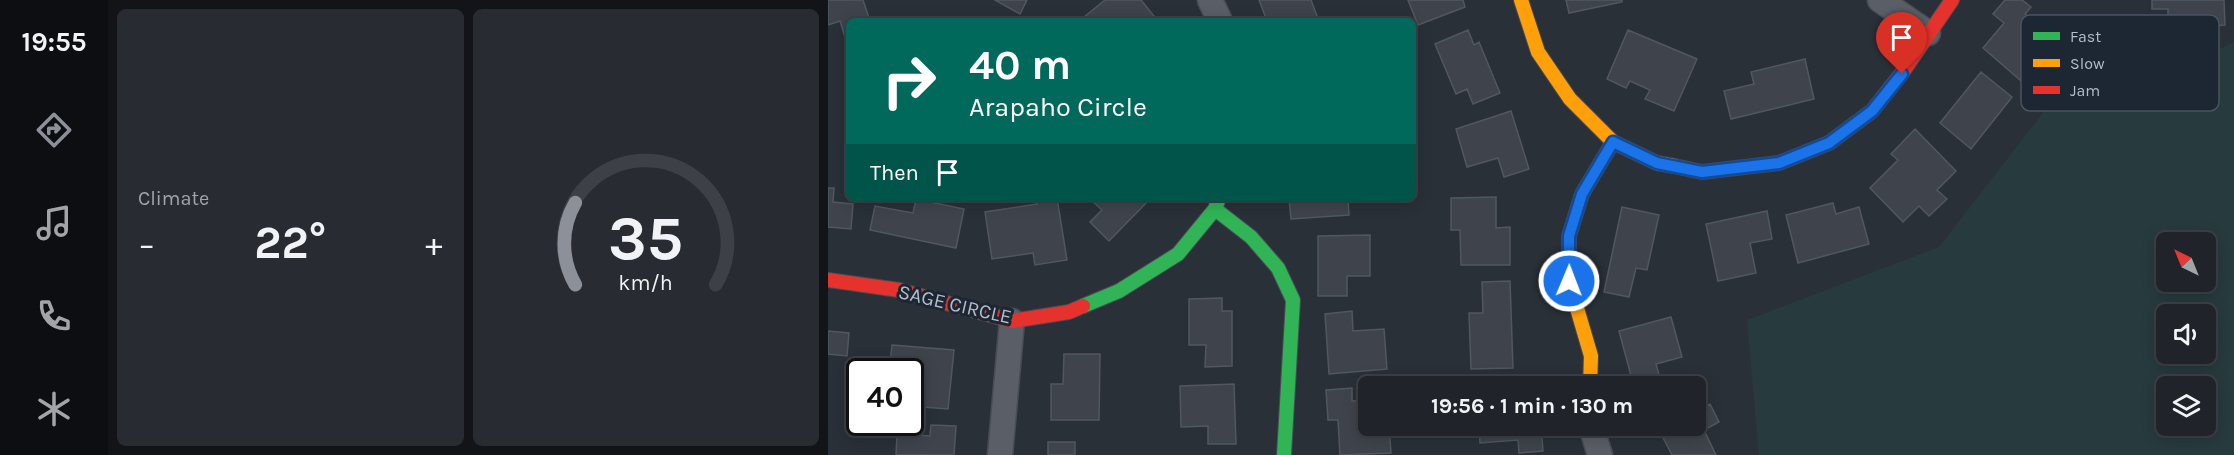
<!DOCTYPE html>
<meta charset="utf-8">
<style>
:root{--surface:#20242a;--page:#282c32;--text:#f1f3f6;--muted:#a2a4a8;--line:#3d4147;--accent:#8c9099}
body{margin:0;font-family:Karla,sans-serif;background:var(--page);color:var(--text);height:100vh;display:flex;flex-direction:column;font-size:22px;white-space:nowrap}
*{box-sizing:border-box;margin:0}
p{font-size:20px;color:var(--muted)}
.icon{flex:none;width:33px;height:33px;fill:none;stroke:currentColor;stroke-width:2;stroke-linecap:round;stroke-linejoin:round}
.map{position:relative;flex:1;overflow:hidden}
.side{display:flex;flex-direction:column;gap:9px;padding:9px;background:#121417;width:720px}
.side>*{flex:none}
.guide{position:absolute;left:18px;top:18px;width:570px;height:183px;border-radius:9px;box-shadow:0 3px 15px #0003,0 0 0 2px var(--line);background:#00695c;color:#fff;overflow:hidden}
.needle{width:39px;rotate:317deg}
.buttons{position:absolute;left:1328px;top:232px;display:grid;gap:12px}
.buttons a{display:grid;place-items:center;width:60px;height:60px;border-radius:9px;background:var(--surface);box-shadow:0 3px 15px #0003,0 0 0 2px var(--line);font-size:30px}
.speed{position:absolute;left:18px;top:358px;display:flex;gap:12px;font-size:30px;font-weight:700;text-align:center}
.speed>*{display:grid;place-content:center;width:78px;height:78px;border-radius:50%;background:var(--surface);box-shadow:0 3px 15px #0003,0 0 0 2px var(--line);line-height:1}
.speed .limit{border:3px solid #111;border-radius:9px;background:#fff;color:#111}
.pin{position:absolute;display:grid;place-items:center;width:51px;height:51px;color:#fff;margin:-62px -26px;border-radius:50% 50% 50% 0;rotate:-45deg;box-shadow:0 0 6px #0007}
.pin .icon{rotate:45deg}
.me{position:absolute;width:66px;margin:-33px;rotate:1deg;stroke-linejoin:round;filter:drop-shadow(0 0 4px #0008)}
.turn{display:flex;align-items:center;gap:21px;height:126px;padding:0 24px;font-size:27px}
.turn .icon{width:78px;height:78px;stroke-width:2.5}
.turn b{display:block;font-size:42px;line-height:51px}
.then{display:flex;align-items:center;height:57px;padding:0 24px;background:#0003;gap:12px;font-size:22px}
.big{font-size:45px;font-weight:700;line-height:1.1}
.side .widget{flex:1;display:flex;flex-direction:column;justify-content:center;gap:9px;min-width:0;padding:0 21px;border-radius:9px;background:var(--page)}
.side .dial{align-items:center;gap:0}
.dial svg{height:156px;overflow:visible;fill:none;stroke:var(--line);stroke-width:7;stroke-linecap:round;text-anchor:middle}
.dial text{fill:var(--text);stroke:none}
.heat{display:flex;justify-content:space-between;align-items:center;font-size:33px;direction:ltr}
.side .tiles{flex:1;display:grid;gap:9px;grid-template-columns:repeat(2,1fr)}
.trip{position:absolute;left:530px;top:376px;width:348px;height:60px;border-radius:9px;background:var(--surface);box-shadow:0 3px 15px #0003,0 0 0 2px var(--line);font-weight:700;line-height:60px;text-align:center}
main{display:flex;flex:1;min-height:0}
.dock{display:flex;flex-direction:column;width:108px;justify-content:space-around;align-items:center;background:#0d0e11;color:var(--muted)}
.dock .icon{width:42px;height:42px}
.dock .active{color:var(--accent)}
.dock b{font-size:27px;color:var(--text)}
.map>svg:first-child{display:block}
.green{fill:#273a3e;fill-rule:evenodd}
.building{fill:#3f444c;stroke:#52575f;stroke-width:1.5}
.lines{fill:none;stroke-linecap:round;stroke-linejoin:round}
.street-casing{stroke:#484c55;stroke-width:27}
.fast-casing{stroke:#484c55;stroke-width:16}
.slow-casing{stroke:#484c55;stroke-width:16}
.jam-casing{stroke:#484c55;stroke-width:16}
.street{stroke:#5a5e66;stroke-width:24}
.fast{stroke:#30b455;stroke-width:14}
.slow{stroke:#ff9f0a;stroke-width:14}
.jam{stroke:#e5322d;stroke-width:14}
.route-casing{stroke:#114b97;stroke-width:15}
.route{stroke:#1a73e8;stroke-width:10}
.labels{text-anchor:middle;stroke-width:6;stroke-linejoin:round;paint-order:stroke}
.street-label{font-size:20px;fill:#b4bcc9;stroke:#1d2633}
.key{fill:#1d2633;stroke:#4a5360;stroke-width:1.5}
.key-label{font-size:16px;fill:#b4bcc9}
</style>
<main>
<nav class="dock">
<b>19:55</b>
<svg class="icon active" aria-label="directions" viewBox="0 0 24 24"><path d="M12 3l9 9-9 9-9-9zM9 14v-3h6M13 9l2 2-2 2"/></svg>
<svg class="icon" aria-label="music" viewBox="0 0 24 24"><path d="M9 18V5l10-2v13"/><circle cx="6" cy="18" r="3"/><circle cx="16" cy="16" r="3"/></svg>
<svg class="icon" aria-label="phone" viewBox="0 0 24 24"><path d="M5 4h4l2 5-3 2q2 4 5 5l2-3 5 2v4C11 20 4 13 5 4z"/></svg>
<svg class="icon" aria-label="climate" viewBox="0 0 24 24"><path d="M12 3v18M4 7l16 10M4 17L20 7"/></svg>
</nav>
<section class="side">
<div class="tiles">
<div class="widget"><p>Climate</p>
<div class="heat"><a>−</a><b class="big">22°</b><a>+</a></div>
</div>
<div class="widget dial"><svg viewBox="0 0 100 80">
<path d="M14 69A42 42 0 1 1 86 69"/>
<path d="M14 69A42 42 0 0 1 14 27" stroke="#8c9099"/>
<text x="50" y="56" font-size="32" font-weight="700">35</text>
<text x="50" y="72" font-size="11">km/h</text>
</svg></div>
</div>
</section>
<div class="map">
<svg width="1406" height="455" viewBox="0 0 1406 455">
<rect width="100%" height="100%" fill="#2a3038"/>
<path class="green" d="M1406 42V455H931L919 320 1111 247 1221 105 1322 84ZM1338 243H1377V282H1338ZM1338 315H1377V354H1338ZM1338 387H1377V426H1338Z"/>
<path class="building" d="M0 0H35L42 21H21V36L17 37 12 21 0 25Z
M167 0H199L192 14Z
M277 0H313L330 21H260L256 17Z
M431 0H483L491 21H439Z
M580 0H635L637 7 590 25Z
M738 0H794V2L741 13Z
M1177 0H1194L1203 7 1197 14 1227 39 1192 80 1155 48 1176 23 1165 14Z
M1324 0H1396L1397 25 1340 27V9H1324Z
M640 30 646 45 651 42 672 93 645 104 639 89 628 94 607 44Z
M800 30 869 59 846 111 817 99 822 90 802 81 798 88 779 79Z
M977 59 986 99 903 119 896 91 926 84 923 72Z
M1153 72 1184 97 1143 149 1112 123Z
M683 111 701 169 676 177 670 158 639 167 628 129Z
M1087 129 1128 171 1109 190 1119 199 1101 216 1091 206 1075 222 1042 188 1070 160 1063 154Z
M0 188H6L5 202 25 204 23 229 0 227Z
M668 197V228L682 227V265H633L632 230H623V198Z
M208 198H229L239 260 207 265 205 253 164 259 157 212 209 204Z
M261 198H323L281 241 262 222 274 210Z
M461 198H520L521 215 463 219Z
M88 199 136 209 128 248 42 230 47 206 85 213Z
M1005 203 1008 214 1031 207 1041 244 970 263 958 215Z
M794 207 831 215 819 270 808 268 801 297 776 292Z
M939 211 944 239 922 243 928 273 890 281 878 224Z
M542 235V276H519V296H490V236Z
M682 281 685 368 643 369 641 313H655L654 282Z
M394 298V311H404V366L377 367 378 345H361V299Z
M524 311 525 331 556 329 559 369 501 374 497 314Z
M843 317 854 357 828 364 833 382 815 387H806L791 331Z
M0 331 21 333 19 356 0 354Z
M64 345 126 350 120 409 95 407 97 389 82 388V372H61Z
M236 354H272L271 420H223V384H235Z
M406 384 408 444H380V426L353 427 352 386Z
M524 388V401L540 400V426H561L563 453 512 455 510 420H500L498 390Z
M882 404 891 422 876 430 888 455H844L829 426H867V409L868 411Z
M103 425 128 426 126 455H68L69 434 102 436Z
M651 426H713L715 451 691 453 690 440 652 443Z
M220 442H247V455H220Z"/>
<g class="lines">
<defs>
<path id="street" d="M382 0 392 21
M1052 0 1100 33
M763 426 772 455
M172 455 184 321"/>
<path id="fast" d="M387 209 423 237 450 268 465 300 456 455
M255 306 291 291 350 254 387 209 391 198"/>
<path id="slow" d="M693 0 710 52 742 99 785 142 829 163 846 166
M762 387 763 356 741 281V236L754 194 785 142"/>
<path id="jam" d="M846 166 874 172 951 163 1001 143 1044 111 1074 73 1124 0
M0 280 71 290 184 321 241 312 255 306"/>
</defs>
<use href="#street" class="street-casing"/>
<use href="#fast" class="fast-casing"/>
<use href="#slow" class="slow-casing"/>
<use href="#jam" class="jam-casing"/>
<use href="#street" class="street"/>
<use href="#fast" class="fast"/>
<use href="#slow" class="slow"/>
<use href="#jam" class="jam"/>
</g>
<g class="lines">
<defs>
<path id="route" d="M741 281V236L754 194 785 142 829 163 874 172 951 163 1001 143 1044 111 1074 74"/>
</defs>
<use href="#route" class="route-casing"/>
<use href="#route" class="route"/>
</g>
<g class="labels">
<g class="street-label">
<text transform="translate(127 304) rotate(13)" y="7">SAGE CIRCLE</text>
</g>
</g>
<rect x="1193" y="15" width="198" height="96" rx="9" class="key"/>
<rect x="1205" y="32" width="27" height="8" fill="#30b455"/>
<rect x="1205" y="59" width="27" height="8" fill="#ff9f0a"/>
<rect x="1205" y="86" width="27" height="8" fill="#e5322d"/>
<g class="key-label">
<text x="1242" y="42">Fast</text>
<text x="1242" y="69">Slow</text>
<text x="1242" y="96">Jam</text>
</g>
</svg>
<div class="buttons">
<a><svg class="needle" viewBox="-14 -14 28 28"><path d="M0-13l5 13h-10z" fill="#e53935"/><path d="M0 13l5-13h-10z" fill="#a2a4a8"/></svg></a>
<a><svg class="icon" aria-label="sound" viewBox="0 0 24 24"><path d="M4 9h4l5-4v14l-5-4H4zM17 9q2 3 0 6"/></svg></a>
<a><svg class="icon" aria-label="layers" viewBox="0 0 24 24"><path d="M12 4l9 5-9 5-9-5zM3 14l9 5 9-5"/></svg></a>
</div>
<div class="speed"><div class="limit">40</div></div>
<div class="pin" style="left:1074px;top:74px;background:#d93025"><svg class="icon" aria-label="arrive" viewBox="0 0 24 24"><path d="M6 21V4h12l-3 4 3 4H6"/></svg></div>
<svg class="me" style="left:741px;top:281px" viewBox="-20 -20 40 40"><circle r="17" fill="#1a73e8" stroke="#fff" stroke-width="3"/><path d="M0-11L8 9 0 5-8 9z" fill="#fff"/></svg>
<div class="trip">19:56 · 1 min · 130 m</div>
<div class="guide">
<div class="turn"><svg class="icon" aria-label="right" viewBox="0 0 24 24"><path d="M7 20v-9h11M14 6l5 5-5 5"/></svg><div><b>40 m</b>Arapaho Circle</div></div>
<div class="then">Then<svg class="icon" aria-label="arrive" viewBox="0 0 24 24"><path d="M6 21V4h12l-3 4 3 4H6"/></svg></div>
</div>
</div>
</main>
